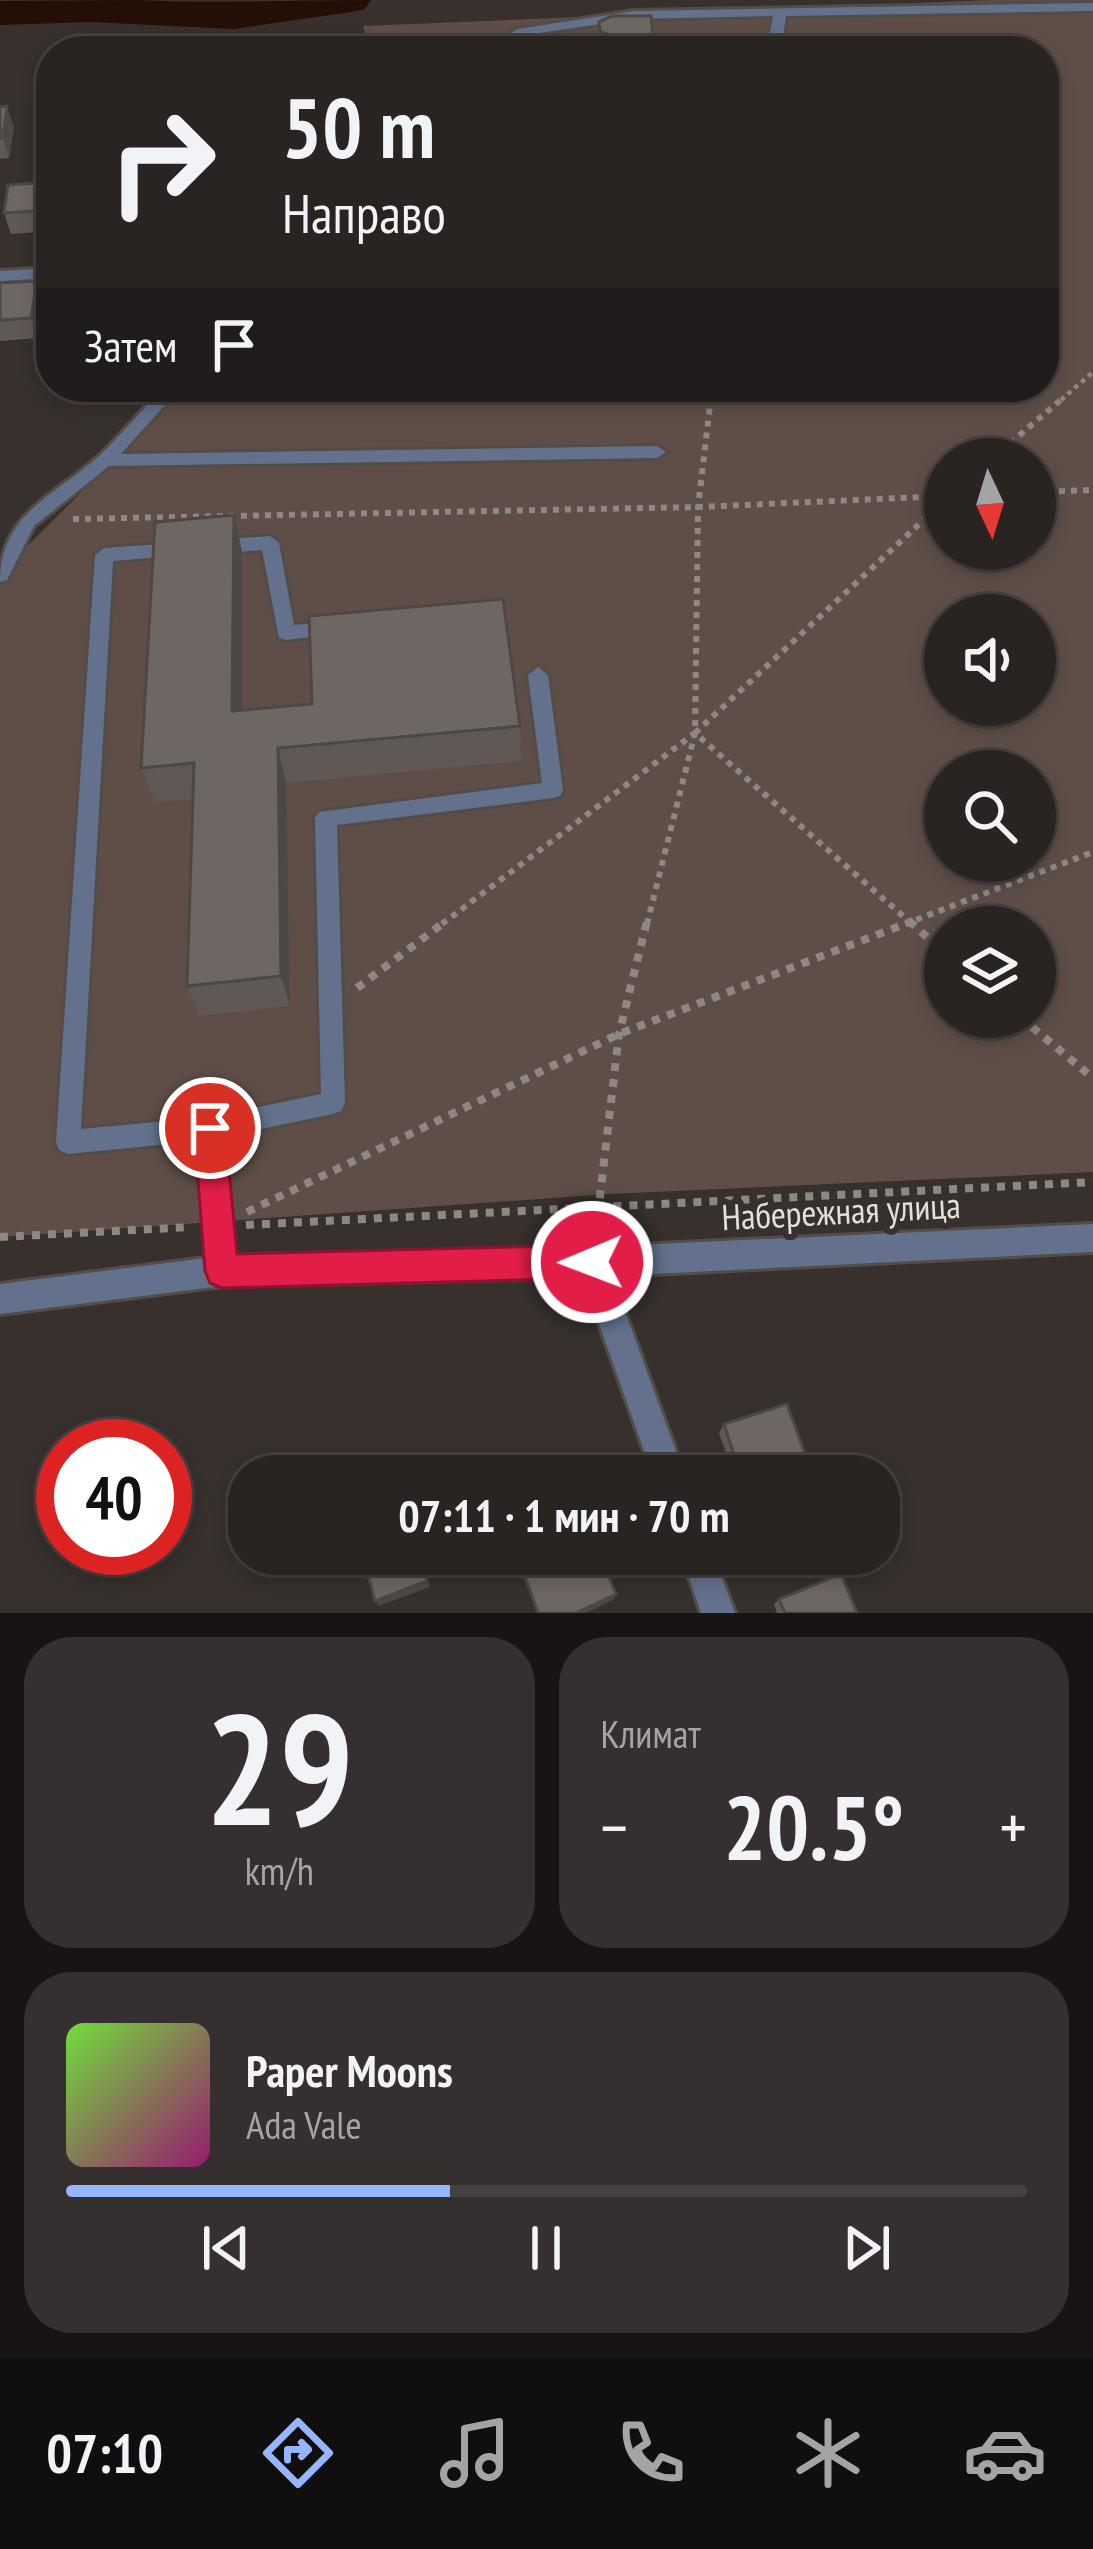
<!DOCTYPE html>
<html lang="ru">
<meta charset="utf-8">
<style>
:root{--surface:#292422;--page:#35302f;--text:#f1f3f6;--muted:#a5a4a5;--line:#454140;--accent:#95b6fd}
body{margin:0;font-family:"PT Sans Narrow",sans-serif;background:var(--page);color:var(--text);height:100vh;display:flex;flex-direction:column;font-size:45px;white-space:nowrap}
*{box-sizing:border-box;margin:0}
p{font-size:39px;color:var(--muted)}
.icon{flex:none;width:66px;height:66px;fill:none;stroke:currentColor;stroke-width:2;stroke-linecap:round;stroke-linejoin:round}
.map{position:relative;height:1613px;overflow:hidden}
.sheet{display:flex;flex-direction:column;gap:24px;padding:24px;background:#171413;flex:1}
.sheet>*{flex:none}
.guide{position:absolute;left:36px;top:36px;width:1023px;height:366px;border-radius:48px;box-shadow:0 6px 18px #0003,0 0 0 3px var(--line);background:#292422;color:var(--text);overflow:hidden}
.needle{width:78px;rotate:176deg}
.controls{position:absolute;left:924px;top:438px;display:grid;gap:24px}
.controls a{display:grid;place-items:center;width:132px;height:132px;border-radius:50%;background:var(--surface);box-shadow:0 6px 18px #0003,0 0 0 3px var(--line);font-size:60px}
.speed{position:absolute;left:36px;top:1419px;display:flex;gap:24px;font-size:60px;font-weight:700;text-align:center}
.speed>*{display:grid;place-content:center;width:156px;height:156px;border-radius:50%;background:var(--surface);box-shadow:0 6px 18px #0003,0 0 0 3px var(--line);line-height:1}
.speed .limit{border:18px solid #d22;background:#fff;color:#111}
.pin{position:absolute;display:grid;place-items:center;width:102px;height:102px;color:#fff;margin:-51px;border:6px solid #fff;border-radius:50%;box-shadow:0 3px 12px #0007}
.me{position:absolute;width:132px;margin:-66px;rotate:269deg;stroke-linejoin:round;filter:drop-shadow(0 0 9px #0008)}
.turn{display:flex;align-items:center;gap:42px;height:252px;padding:0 48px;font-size:54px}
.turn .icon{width:156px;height:156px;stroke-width:2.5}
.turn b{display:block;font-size:84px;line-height:102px}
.then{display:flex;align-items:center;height:114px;padding:0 48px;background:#0003;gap:24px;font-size:45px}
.big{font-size:90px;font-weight:700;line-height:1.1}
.sheet .card{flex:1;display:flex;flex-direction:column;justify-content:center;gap:18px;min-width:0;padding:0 42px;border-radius:48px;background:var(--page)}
.sheet .dial{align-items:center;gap:0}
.dial b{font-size:156px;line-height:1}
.song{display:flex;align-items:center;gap:36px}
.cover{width:144px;height:144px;border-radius:18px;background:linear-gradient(135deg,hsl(100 70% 55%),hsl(320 70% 35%))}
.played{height:12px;border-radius:6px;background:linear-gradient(90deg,var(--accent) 40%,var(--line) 40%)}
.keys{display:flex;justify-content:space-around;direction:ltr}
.heat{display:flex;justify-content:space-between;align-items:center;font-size:66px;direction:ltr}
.sheet .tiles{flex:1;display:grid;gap:24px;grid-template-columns:1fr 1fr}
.card:last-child{grid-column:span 2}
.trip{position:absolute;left:228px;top:1455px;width:672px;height:120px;border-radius:48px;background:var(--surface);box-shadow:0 6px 18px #0003,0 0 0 3px var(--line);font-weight:700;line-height:120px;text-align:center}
.tabs{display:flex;height:192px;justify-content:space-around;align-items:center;background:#100e0e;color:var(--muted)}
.tabs .icon{width:84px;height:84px}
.tabs .selected{color:var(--accent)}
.tabs b{font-size:54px;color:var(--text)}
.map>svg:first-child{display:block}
.green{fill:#5e4e47;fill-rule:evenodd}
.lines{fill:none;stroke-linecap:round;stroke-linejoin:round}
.river{fill:#240f05;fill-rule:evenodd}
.service-casing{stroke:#534c49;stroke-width:6}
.minor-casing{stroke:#534c49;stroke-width:6}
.tertiary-casing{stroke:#534c49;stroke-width:6}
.path-far2{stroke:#8d8785;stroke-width:4.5;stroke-dasharray:4.5 4.5;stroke-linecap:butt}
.path-far1{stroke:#8d8785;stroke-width:6;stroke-dasharray:6 6;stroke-linecap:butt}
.path{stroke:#8d8785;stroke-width:8;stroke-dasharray:8 8;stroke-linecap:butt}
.service{fill:#63718c;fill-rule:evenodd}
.minor{fill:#63718c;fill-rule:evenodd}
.tertiary{fill:#63718c;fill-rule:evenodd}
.wall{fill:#5f5854}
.shaded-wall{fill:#4d4745}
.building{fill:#6e6662;stroke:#4d4745;stroke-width:3}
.route{fill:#e11d48;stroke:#92132f;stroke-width:3}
.labels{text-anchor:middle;stroke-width:12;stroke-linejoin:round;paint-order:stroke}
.near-street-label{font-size:36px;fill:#e3dfdd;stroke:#37302d}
</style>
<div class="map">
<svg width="1093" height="1613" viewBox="0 0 1093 1613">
<rect width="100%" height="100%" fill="#37302d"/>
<path class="green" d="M990 0H1093V1172L609 1194 0 1237V573L187 387H1044V51H372L363 26ZM945 459H1035V549H945ZM945 615H1035V705H945ZM945 771H1035V861H945ZM945 927H1035V1017H945Z"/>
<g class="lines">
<path class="river" d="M136 0C215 4 292 0 371 0L365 9 351 12 234 29 91 22 0 25V1Z"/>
<defs>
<path id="service" d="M1093 3V11L786 16 783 37 773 51H759L769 37 773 16 634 19 526 35 496 51H479L518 29 634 11Z
M51 268V278L0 281V271Z
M163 387H181L121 454 657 446 666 452 657 458 109 466 34 526 7 580 0 582C0 513 55 496 99 456 122 434 142 410 163 387Z
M270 536 279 543 294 625 336 621 346 628 343 633 286 640 279 638 262 550 214 554 205 547 214 540Z
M177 543 186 550 184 555 113 561 81 1129 210 1117 321 1094 315 818 319 812 542 783 528 675 538 667 548 675 563 790 560 796 553 798 337 825 345 1103 341 1111 333 1114 223 1137 235 1271 231 1280 222 1284 213 1280 209 1271 199 1141 68 1154 59 1150 56 1142 95 555 104 548Z"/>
<path id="minor" d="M592 1247 602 1252 607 1262 685 1476H653L577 1262 582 1252Z
M681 1554H713L735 1613H701Z"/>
<path id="tertiary" d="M1093 1224V1252L592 1277 222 1286 0 1314V1284L222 1256 592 1247Z"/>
</defs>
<use href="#service" class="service-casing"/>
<use href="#minor" class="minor-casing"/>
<use href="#tertiary" class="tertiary-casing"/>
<path class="path-far2" d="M711 400 712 387
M1061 400 1093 372"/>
<path class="path-far1" d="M992 459 1064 397
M1035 492 1093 490
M73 519 698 507 945 496
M695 733 945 500
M442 924 695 733 912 924
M647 924 695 733 698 507 711 397
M905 924 1093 852"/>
<path class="path" d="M909 921 945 953
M357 988 446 921
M1020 1017 1093 1078
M247 1212 619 1034 913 921
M246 1225 1093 1182
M596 1230 619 1034 647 921
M0 1237 191 1227"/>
<use href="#service" class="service"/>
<use href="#minor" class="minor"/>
<use href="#tertiary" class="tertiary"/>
</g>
<path class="wall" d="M599 22 653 35 652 51H599Z
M0 107 14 127 9 158 0 159Z
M51 182V231L11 234 4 213Z
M37 281 44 302 38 338 0 341V283Z
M234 515 242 552V710L520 726 521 761 286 783 290 1006 200 1016 187 986 193 799 155 802 141 768Z
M724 1424 813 1476H734L719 1433Z
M779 1599 857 1613H777L774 1604Z"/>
<path class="shaded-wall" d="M7 106 14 127 9 158 3 137Z
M37 281 44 302 38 338 31 318Z
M234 515 242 552V746L232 711Z
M278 748 286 783 290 1006 281 976Z
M420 1554 430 1587 379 1606 375 1601Z
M616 1594 614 1599 586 1613H576Z"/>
<path class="building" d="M612 16H651L653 35H609L600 31 599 22Z
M7 106 3 137 0 138V107Z
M51 182V210L4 213 8 185Z
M37 281 31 318 0 320V283Z
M234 515 232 711 312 704 309 616 503 599 520 726 278 748 281 976 187 986 194 763 141 768 155 522Z
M787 1404 813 1476H741L724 1424Z
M362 1554H420L427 1581 375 1601Z
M517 1554H600L616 1594 576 1613H538Z
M841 1574 857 1613H785L779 1599Z"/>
<path class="route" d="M210 1113 221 1117 225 1128 237 1254 592 1245 604 1250 609 1262 604 1274 592 1278 222 1288 210 1283 205 1271 194 1128 199 1117Z"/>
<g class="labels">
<g class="near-street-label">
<text transform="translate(841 1211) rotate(-3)" y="13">Набережная улица</text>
</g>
</g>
</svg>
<div class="controls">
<a><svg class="needle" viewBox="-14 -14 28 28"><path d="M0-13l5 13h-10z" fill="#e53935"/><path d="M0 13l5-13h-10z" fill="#a5a4a5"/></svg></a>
<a><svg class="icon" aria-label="sound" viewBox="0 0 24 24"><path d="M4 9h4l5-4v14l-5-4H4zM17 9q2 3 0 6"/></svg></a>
<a><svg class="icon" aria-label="search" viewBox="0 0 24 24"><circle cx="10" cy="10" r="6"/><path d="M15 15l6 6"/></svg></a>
<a><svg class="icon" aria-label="layers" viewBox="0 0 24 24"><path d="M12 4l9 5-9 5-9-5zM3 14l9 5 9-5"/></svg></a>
</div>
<div class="speed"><div class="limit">40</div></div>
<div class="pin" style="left:210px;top:1128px;background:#d93025"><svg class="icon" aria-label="arrive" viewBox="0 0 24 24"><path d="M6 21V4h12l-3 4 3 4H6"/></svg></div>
<svg class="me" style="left:592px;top:1262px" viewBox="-20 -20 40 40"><circle r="17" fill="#e11d48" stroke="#fff" stroke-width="3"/><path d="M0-11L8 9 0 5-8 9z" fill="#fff"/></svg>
<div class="trip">07:11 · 1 мин · 70 m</div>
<div class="guide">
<div class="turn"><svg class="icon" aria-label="right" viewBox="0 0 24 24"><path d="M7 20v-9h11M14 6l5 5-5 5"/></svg><div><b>50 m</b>Направо</div></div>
<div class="then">Затем<svg class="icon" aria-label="arrive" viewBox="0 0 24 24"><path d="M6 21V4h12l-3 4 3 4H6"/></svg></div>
</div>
</div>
<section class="sheet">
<div class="tiles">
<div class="card dial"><b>29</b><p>km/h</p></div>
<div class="card"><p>Климат</p>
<div class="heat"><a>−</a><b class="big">20.5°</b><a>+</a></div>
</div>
<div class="card">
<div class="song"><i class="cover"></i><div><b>Paper Moons</b><p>Ada Vale</p></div></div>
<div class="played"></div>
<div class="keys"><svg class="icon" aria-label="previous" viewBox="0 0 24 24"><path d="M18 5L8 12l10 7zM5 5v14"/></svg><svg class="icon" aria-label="pause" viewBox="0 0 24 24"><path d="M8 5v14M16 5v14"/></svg><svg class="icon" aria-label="next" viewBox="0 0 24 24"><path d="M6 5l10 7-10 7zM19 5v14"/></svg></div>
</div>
</div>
</section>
<nav class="tabs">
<b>07:10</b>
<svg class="icon selected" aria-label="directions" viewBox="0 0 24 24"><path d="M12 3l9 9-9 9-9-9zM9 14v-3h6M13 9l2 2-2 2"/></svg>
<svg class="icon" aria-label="music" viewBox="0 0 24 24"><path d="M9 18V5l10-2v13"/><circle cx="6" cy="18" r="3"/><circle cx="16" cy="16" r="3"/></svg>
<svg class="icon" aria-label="phone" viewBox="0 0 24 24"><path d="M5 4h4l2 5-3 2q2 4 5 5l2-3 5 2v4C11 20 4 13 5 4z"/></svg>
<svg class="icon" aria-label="climate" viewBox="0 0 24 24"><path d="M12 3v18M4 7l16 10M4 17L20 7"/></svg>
<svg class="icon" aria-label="car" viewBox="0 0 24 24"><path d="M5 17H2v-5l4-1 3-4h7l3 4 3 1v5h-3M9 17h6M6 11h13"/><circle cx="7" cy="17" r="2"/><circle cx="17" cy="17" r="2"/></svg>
</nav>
